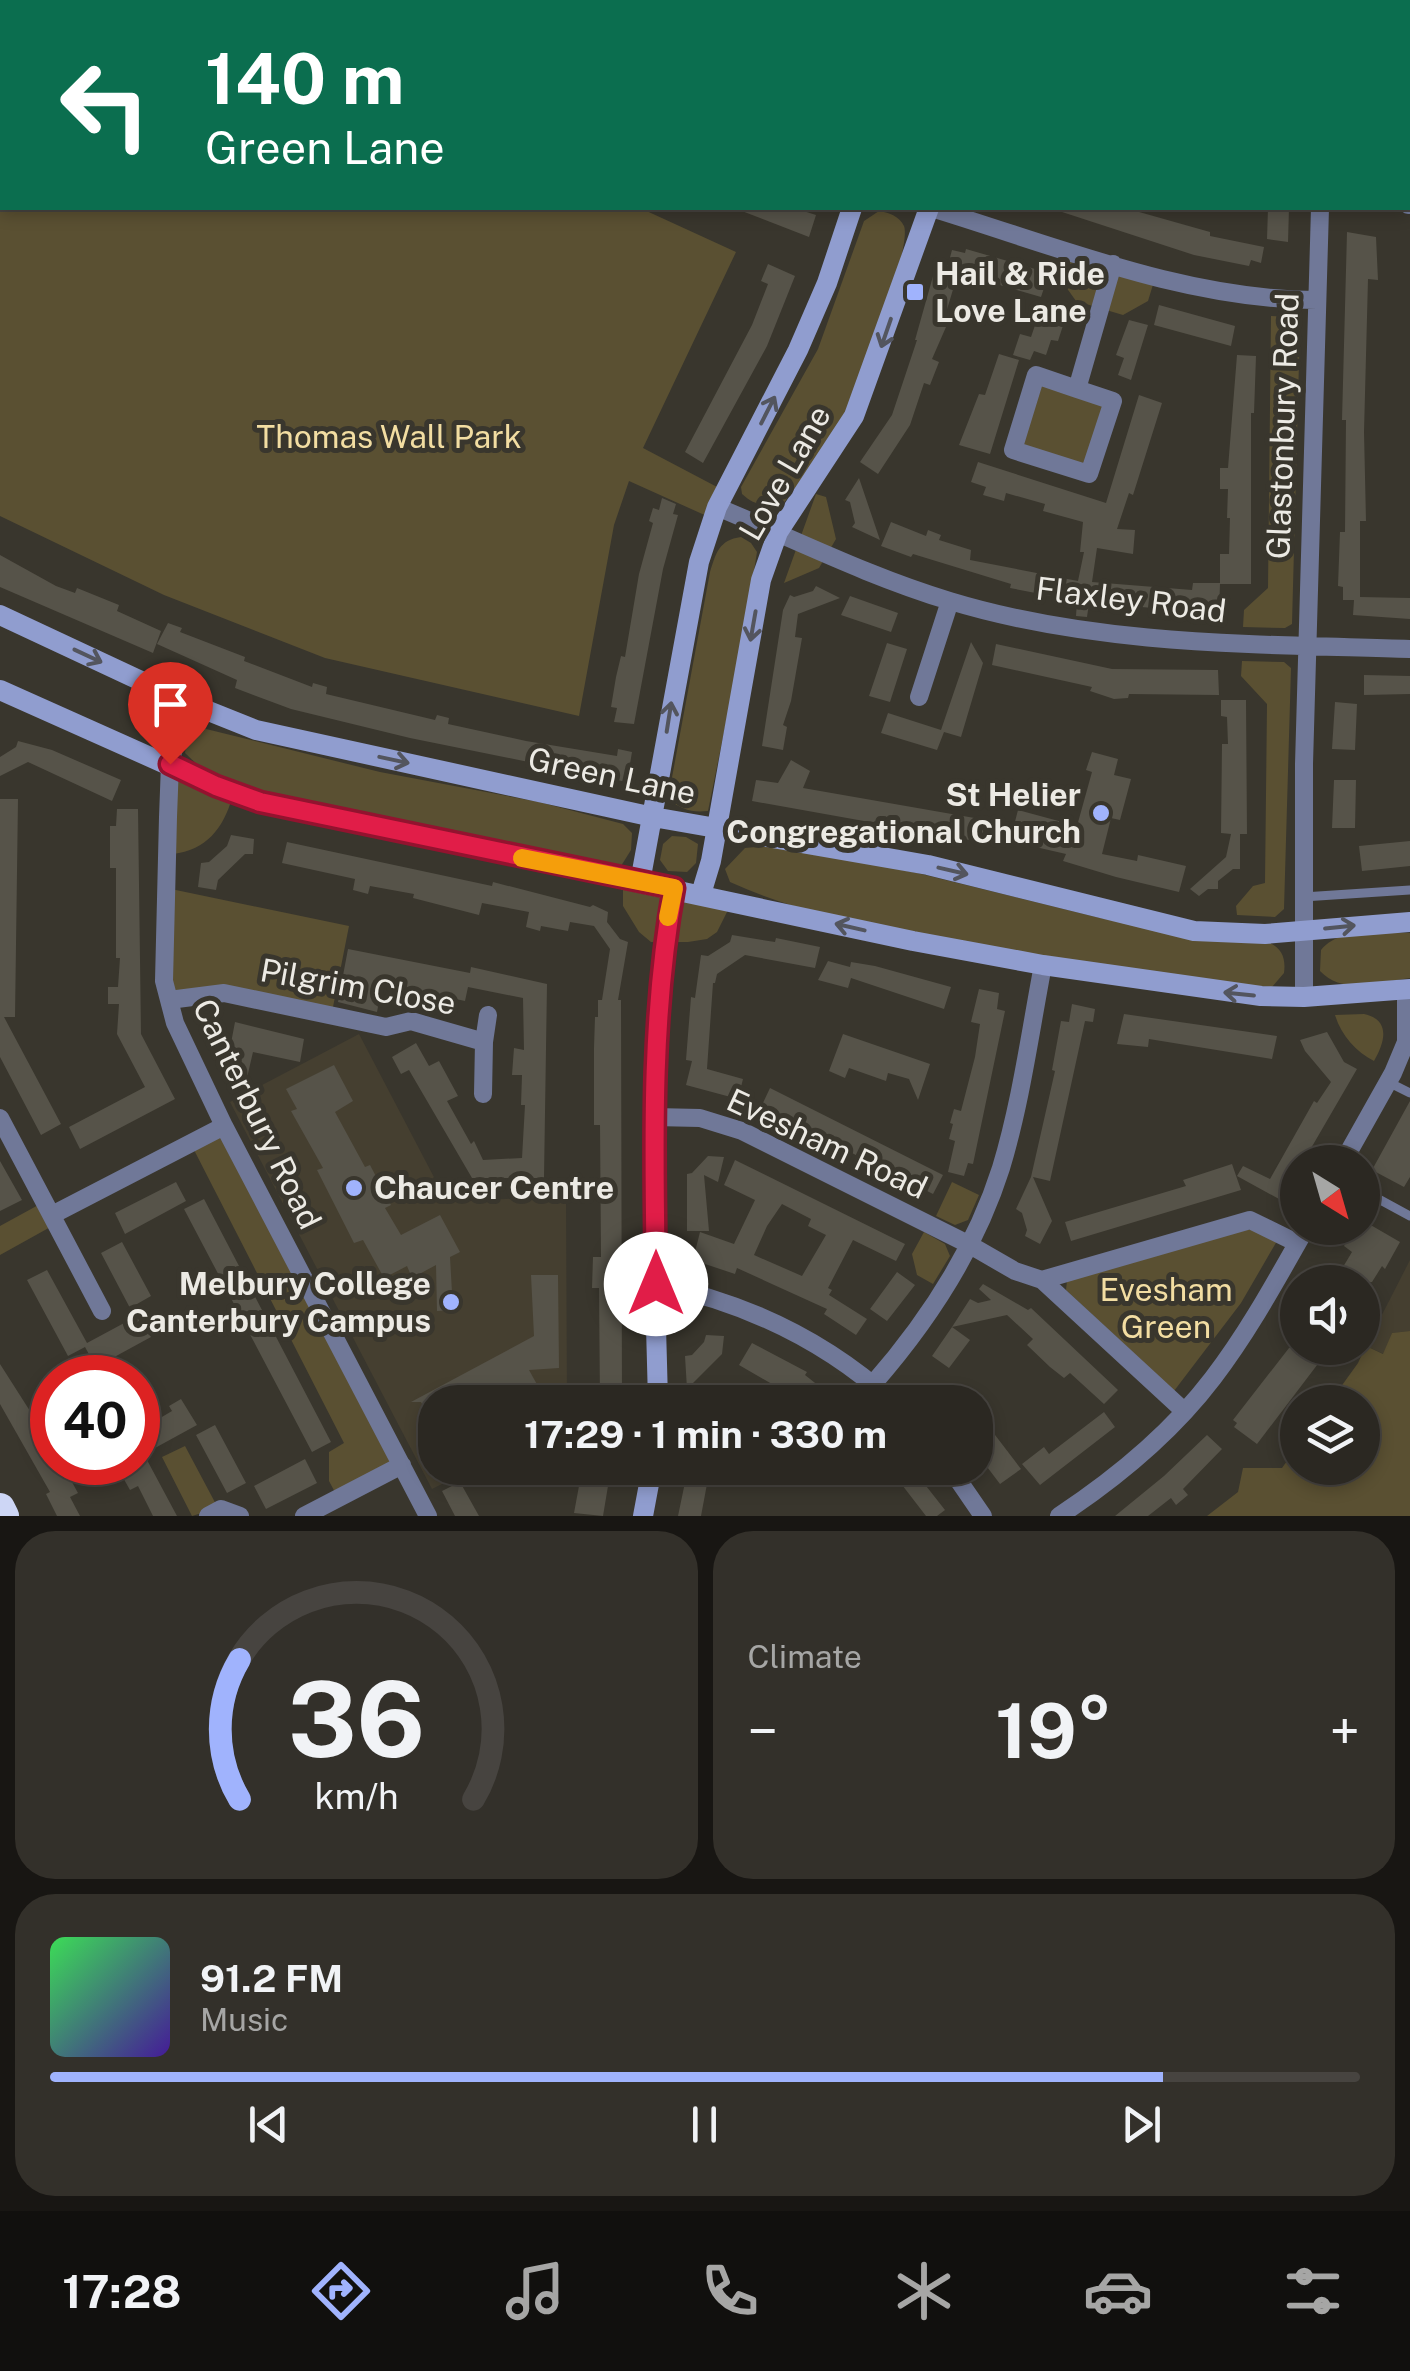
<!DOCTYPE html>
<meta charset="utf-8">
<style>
:root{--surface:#2b2822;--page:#33302a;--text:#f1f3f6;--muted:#a6a6a5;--line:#474440;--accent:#a0b3fd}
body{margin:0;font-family:"Public Sans",sans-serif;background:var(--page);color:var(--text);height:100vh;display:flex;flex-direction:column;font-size:38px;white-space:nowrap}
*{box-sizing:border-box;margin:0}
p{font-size:32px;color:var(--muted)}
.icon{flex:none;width:55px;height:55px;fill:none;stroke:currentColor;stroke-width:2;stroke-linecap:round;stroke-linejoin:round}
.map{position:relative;height:1516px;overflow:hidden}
.side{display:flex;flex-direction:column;gap:15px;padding:15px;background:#181613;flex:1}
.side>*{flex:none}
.hud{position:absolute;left:0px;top:0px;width:1410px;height:210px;box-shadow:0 5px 15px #0003,0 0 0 2px var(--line);background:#0b6e4f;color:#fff;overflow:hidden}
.needle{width:65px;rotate:143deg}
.controls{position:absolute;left:1280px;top:1145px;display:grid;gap:20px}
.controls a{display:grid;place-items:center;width:100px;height:100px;border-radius:50%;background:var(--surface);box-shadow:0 5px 15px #0003,0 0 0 2px var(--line);font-size:50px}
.speed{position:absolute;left:30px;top:1355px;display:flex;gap:20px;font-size:50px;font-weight:700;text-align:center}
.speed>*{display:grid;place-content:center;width:130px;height:130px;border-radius:50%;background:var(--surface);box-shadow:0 5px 15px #0003,0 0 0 2px var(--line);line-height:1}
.speed .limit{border:15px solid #d22;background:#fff;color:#111}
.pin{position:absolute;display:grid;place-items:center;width:85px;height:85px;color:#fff;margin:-102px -42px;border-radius:50% 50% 50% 0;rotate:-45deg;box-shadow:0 0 10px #0007}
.pin .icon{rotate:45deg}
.me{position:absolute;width:110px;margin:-55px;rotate:0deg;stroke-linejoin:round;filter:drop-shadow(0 0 8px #0008)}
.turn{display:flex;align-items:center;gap:35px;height:210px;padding:0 40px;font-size:45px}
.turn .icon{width:130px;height:130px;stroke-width:2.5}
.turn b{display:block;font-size:70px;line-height:85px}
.big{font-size:75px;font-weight:700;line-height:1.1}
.side .tile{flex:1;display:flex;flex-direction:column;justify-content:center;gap:15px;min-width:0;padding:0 35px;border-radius:40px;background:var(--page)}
.side .dial{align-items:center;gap:0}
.dial svg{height:260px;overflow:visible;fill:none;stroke:var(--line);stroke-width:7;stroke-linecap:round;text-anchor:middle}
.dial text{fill:var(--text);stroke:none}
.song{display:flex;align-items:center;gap:30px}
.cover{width:120px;height:120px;border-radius:15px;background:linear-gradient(135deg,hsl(130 70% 55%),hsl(260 70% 35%))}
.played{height:10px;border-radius:5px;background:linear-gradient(90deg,var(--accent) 85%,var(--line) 85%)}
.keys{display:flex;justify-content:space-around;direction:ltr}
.heat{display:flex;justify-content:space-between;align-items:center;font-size:55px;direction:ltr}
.side .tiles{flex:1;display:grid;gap:15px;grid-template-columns:1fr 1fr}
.tile:last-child{grid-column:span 2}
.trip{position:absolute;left:418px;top:1385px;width:575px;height:100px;border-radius:40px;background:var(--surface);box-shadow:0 5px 15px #0003,0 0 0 2px var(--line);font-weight:700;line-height:100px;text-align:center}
.dock{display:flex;height:160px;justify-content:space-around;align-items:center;background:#11100e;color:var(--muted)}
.dock .icon{width:70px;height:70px}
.dock .current{color:var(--accent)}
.dock b{font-size:45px;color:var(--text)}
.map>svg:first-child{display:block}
.built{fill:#453f30}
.green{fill:#5a5032}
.building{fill:#565349;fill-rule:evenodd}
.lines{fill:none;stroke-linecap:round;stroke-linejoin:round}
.lane{stroke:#707898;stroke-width:9}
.street{stroke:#707898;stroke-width:18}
.secondary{stroke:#909dcf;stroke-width:20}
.highway{stroke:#cdd6f5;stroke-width:30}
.oneway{stroke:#53555e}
.route-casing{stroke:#92132f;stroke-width:25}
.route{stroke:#e11d48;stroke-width:18}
.slow{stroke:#f59e0b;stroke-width:18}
.poi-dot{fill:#a0b3fd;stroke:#39362d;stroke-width:4}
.labels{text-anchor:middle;stroke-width:10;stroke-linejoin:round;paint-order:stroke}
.poi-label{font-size:32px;font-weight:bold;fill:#eceae4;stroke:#39362d;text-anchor:start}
.street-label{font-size:32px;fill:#eceae4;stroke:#39362d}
.park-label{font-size:32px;fill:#f2dda2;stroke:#39362d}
</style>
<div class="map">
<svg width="1410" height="1516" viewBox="0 0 1410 1516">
<rect width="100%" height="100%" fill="#39362d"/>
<path class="built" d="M359 1034 447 1202 566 1196 567 1402H435V1468H474L432 1489 230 1102Z
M1410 1260V1331L1392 1333 1384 1354 1366 1346Z"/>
<path class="green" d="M0 0 137 2H2V208H640L736 252 643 448 719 488 709 517 629 481 614 525 579 716 325 658 164 595 0 516Z
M879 211C890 213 899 216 904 226 912 248 862 382 849 408 834 442 805 473 784 503 767 507 755 506 742 494L741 487 818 349 864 221Z
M1063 251 1155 278 1148 301 1123 315 1076 301 1056 273Z
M1271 316 1293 317 1300 325 1292 624 1285 628 1243 627 1244 610 1268 588Z
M1039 381 1109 403 1086 469 1017 447Z
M816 494 826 497 836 539 819 568 784 583Z
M741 537 751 543 757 552 745 628 708 811C691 813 681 809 668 799L710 572C716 553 719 540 741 537Z
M1242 661 1284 662 1291 668 1284 909 1275 917 1237 915 1236 906 1253 886 1265 883 1267 704 1241 676Z
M202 728 380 772 539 802 623 824 632 833 631 850 621 866 261 793 204 771 185 753 187 739Z
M174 771 232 798C223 829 206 850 173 854Z
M672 836 686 837 698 844 696 863 687 872 668 871 660 860 663 844Z
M776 845 917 873 1100 918 1268 942C1282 948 1286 958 1284 973L1272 987C1190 983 1110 966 1028 953 929 936 823 924 730 882L725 869 745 848Z
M623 882 731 904 717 932 707 939 688 942H651L639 932 623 906Z
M171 889 349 926 332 1012 173 995Z
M1410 933V978C1379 982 1344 996 1320 971L1321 950C1340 926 1382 934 1410 933Z
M1364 1014C1391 1020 1385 1042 1374 1061 1356 1052 1341 1035 1335 1015Z
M220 1134 398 1467 337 1496 329 1481V1452L344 1443 193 1148Z
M952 1182 979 1195 968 1220 955 1225 936 1216Z
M42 1203 54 1225 0 1255V1226Z
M1242 1230H1252L1277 1241 1241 1303 1174 1391 1066 1290 1067 1281Z
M924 1232 945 1244 950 1256 933 1284 917 1275 912 1254Z
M1410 1331V1516H1207L1238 1492 1243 1468H1282L1297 1447 1298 1468H1362V1402H1330L1358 1363 1366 1346 1383 1354 1392 1333Z
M185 1446 218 1508 192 1516 162 1457Z"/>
<path class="building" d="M734 208H794L816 215 809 237Z
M1060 208H1125L1210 232V236L1264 247 1261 263 1251 260 1249 266 1194 255 1059 211Z
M1268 208H1289L1288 242 1267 239Z
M1347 232 1376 237 1378 280 1368 279 1364 432 1366 521H1360V597L1410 598V619L1353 615 1354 600H1343V587L1338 586 1340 532H1345L1346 420H1342Z
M966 249 1049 273 1041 297 958 273 942 326 946 327 932 359 939 362 930 385 924 383 910 425 878 474 860 462 892 415 917 340H915L937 262 948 265 952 250 965 253Z
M768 264 795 276 767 346 703 463 685 452 752 325 768 284 761 281Z
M1043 302 1068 310 1058 341 1051 340 1046 355 1034 351 1030 360 1013 355 1020 334 1031 337Z
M1159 305 1235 326 1231 346 1154 325Z
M1129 320 1148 325 1131 380 1118 375 1124 358 1116 355Z
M999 354 1019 360 990 454 959 445 979 394 985 395Z
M1237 355 1256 356 1254 413H1251V584H1220L1219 613 1089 603 1087 617 1076 616 1077 601 1010 588 1011 584 913 554 911 557 881 546 891 522 926 536 928 530 941 535 939 540 971 550 970 560 1078 581 1084 552H1080L1083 522 1043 511 1045 504 1006 493 1004 501 983 495 986 487 971 482 978 462 1106 503 1139 395 1162 403 1133 495 1129 493 1117 529 1135 530 1133 554 1097 548 1092 582 1192 590 1193 583H1220V554H1229L1230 518H1227L1228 489H1220V468H1228Z
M859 478 880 540 852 527 855 523 850 502 845 500Z
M662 498 676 504 673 514 678 515 663 569 634 724 614 722 617 708 611 707 616 677 621 656 625 657 639 574 653 523 649 521 653 508 659 510Z
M0 555 56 586 75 593 77 588 119 605 117 611 161 631 153 653 0 587Z
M816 586 840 598 798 614 795 637 802 638 791 701 783 725 787 727 783 750 762 746 783 610 790 595 794 597 813 591Z
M850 596 898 613 891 632 841 615Z
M168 623 182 628 180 632 245 657 244 661 312 687 313 683 327 687 326 694 435 720 437 715 449 718 448 724 526 741 617 756 618 749 632 752 627 782 410 738 291 709 235 688 237 680 157 644Z
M971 642 983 663 961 737 944 732 937 750 881 733 888 713 941 730Z
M887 643 907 649 890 702 869 696Z
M996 644 1112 669 1218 670 1219 695 1129 694 1128 698 1114 699 1090 691 1092 687 992 665Z
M1364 675 1410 676V694L1364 695Z
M1221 700H1246L1247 834H1240V869H1233L1218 881V889H1208L1199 896 1190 889 1226 857 1231 834 1221 833 1222 744H1228L1227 717 1221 716Z
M1335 702 1357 704 1355 750 1332 749Z
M18 741 52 750 121 780 112 801 28 762 0 776V757L16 747Z
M1092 752 1118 759 1114 775 1131 779 1120 820 1111 818 1102 854 1137 861 1138 855 1186 866 1179 892 1116 877 1063 861 1066 854 1010 841 1018 810 1077 826 1092 772 1086 770Z
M791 760 810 771 803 788 986 820 981 842 752 801 756 780 778 783Z
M1334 780H1356L1355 828H1332Z
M0 799H18L15 1017H4L61 1124 41 1135 0 1057Z
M117 809H138L141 1034 175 1099 80 1149 69 1127 145 1087 117 1034 119 1004H108V987H118L120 958H116V868H110V826H116Z
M231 835 254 839 253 854H245L218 880 216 890 198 887 201 863 209 862 227 846Z
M1410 841V866L1362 871 1359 846Z
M287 842 492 886 493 882 590 907 593 905 608 912 607 922 620 939 628 942 618 1000H621L622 1402H600L599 1288H592L593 1257H601L600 1125H594V1048L595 1017H598V1000H602L610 949 594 926 570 922 568 931 541 926 540 931 526 927 529 912 482 903 479 915 413 898 414 894 370 886 368 894 353 890 355 879 282 863Z
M732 935 775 942 776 938 820 947 815 968 745 955 717 974 715 983H713L707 1069 743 1079 738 1099 686 1085 692 1061 686 1060 691 997 695 998 701 955 708 956 730 942Z
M348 949 470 973 471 967 547 984 544 1178H472L409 1070 401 1074 392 1057 416 1043 429 1066 439 1061 458 1096 447 1101 471 1144 474 1141 483 1160 522 1158 525 1105H521L522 1075H512L514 1048 524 1050 523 998 468 987 465 1001 386 984 382 986 377 1012 338 1002Z
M828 961 850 967 851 962 875 966 951 987 944 1009 851 978 848 988 818 980Z
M979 989 999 993 997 1009 1005 1011 973 1164 968 1163 964 1176 948 1172 955 1141 949 1139 953 1124 950 1123 954 1109 961 1111 975 1057 980 1024 971 1022Z
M1072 1004 1095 1009 1093 1022 1085 1021 1050 1181 1033 1177 1052 1221 1040 1244 1025 1236 1027 1230 1022 1213 1016 1209 1031 1177 1055 1071 1052 1070 1061 1021 1069 1022Z
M1124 1014 1277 1036 1272 1059 1149 1039 1148 1047 1117 1044Z
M235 1022 304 1039 300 1062 253 1052 246 1082 224 1080Z
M1327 1032 1344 1062 1357 1069 1303 1162H1298V1173L1291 1184 1288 1183 1279 1199 1237 1176 1243 1166 1270 1179 1314 1101 1317 1103 1331 1082 1305 1051 1300 1040Z
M843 1034 930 1064 918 1100 909 1079 888 1073 886 1081 849 1068 845 1078 829 1071Z
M334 1065 353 1101 335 1112 365 1167 370 1165 391 1205 385 1208 401 1235 440 1215 460 1252 450 1257 453 1310 437 1311 436 1265 412 1278 407 1266 384 1278 363 1240 354 1243 317 1170 323 1168 291 1111 297 1109 286 1089Z
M770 1088 943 1175 933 1194 761 1107Z
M1410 1101V1177L1404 1187 1372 1170Z
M708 1156 724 1157 718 1182 704 1175 709 1231H687V1174L692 1173Z
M735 1160 905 1244 896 1261 853 1240 828 1288 832 1290 829 1295 867 1319 856 1335 824 1314 827 1309 737 1268 735 1274 693 1260 700 1232 734 1244 755 1200 724 1185ZM782 1204 811 1219 808 1226 826 1235 802 1276 754 1255 767 1226Z
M0 1161 22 1200 0 1211Z
M1232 1164 1241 1190 1071 1241 1065 1222 1186 1186 1183 1180Z
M176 1182 186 1201 125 1234 115 1213Z
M204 1199 331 1442 312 1452 184 1209Z
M1362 1220 1400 1242 1385 1269 1382 1266 1372 1282H1334L1352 1252 1344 1246 1354 1228H1362Z
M122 1242 151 1296 130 1308 101 1253Z
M47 1270 87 1343 139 1315 151 1337 96 1367 85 1347 68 1356 27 1280Z
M897 1272 915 1285 887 1321 870 1309Z
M531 1275H558L559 1368 529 1370 539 1388 512 1402H435V1429L421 1402H411L534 1336Z
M983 1284 1028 1310 1031 1308 1118 1390 1104 1404 1070 1373 1064 1378 1050 1367 1027 1345 1033 1339 1007 1315 952 1327 970 1299 978 1303 991 1300 979 1289Z
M952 1327 970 1340 949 1368 932 1356Z
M706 1335 724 1336 722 1354 687 1389 685 1356 692 1355 704 1342Z
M752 1343 807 1372 805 1375 839 1402H803L739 1365Z
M1289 1348H1330L1257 1444 1234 1427 1237 1423 1233 1420Z
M0 1364 37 1422 52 1452V1462H86L67 1473 78 1493 70 1497 80 1516H57L46 1494 50 1492 0 1404Z
M181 1399 197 1425 144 1454 138 1442V1431L172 1411 169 1406Z
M1104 1412 1115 1427 1040 1485 1022 1464 1044 1447 1049 1454Z
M975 1419 988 1435 992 1431 1021 1469 1000 1484 975 1451Z
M215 1425 246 1483 227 1493 196 1435Z
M1207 1435 1222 1449 1183 1489 1188 1495 1176 1505 1171 1498 1148 1516H1115L1164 1476Z
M305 1459 317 1483 266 1509 254 1486Z
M147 1460 177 1516H153L138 1486 130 1490 121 1474Z
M590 1468H611L603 1516 574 1513 579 1486H587Z
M688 1468H710L701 1516H678Z
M889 1468H912L945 1510 937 1516H926Z
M460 1482 479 1516H455L442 1491Z"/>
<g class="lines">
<path class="lane" d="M1303 897 1410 890
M1388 1082 1410 1093
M1362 1190 1410 1216"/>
<path class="street" d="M381 0 387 2
M1315 0V2
M744 2 745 0
M1408 205H1410
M931 208C1056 246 1186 300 1317 300
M1077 389 1036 375 1013 450 1089 474 1113 401 1077 389 1113 264
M717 507C794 539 870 577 950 601 1098 646 1257 644 1410 649
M919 697 950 601
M186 702 170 764 168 817 164 981 175 1023 224 1126 428 1516
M1304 997V764L1320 208
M169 1000 224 993 386 1027 411 1021 484 1042 483 1094
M484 1042 488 1015
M654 1117 700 1118 742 1131 970 1245 1015 1271 1042 1280 1184 1411
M0 1118 102 1311
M1343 1162 1393 1073 1406 1042V990
M52 1215 224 1126
M1042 1280 1250 1220 1297 1243
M655 1284C744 1302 826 1341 893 1402
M873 1384C929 1320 975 1250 1001 1168 1021 1102 1030 1033 1043 965
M950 1468 983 1516
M208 1516 221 1509 240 1516
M304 1516 402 1465
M1059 1516C1115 1479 1172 1432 1213 1378 1249 1331 1277 1279 1306 1228"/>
<path class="secondary" d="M913 2 914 0
M989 2 990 0
M0 615 186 702 256 730 653 817 928 865 1194 931 1265 934 1410 922
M0 690 215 786 260 802 913 941 1043 965 1261 996 1304 997 1410 989
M640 882 699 562 717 507 798 350 827 283 852 208
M701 894 711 861 761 580 778 532 854 416 929 208
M658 1402C654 1231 644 1058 673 888
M643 1516 652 1468"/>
<path class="highway" d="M0 1508 4 1516"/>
</g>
<defs><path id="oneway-shaft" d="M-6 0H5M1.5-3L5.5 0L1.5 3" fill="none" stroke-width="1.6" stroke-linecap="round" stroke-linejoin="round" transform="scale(2.5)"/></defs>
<g class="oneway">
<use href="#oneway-shaft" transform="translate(886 333) rotate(109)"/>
<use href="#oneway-shaft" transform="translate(768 410) rotate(-63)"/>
<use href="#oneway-shaft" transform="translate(753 626) rotate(100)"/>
<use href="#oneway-shaft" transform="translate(88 656) rotate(25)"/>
<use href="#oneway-shaft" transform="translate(669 717) rotate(-81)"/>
<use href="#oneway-shaft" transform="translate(394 760) rotate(12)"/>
<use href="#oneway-shaft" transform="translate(953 871) rotate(13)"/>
<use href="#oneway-shaft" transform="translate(850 927) rotate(-167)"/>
<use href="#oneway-shaft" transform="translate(1340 927) rotate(-6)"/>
<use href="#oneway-shaft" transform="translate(1239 994) rotate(-174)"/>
</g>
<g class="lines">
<defs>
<path id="route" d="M170 764 216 786 260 802 674 888C650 1019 654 1151 656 1284"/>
</defs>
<use href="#route" class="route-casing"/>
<use href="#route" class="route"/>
<path class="slow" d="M522 858 674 888 668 917"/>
</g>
<g class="poi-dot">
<rect x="905" y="282" width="20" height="20" rx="5"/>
<circle cx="1101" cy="813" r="10"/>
<circle cx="354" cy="1188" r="10"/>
<circle cx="451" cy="1302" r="10"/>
</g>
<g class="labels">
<g class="poi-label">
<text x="935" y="285">Hail &amp; Ride<tspan x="935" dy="37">Love Lane</tspan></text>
<text x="1081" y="806" text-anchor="end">St Helier<tspan x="1081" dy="37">Congregational Church</tspan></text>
<text x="374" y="1199">Chaucer Centre</text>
<text x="431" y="1295" text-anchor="end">Melbury College<tspan x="431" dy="37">Canterbury Campus</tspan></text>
</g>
<g class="street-label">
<text transform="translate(1283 426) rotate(-88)" y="11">Glastonbury Road</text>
<text transform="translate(785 473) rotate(-60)" y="11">Love Lane</text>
<text transform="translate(1131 600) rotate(7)" y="11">Flaxley Road</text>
<text transform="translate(612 776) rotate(12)" y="11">Green Lane</text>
<text transform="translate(358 987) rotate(10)" y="11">Pilgrim Close</text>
<text transform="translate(257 1114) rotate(64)" y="11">Canterbury Road</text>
<text transform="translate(827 1144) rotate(25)" y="11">Evesham Road</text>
</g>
<g class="park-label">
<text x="389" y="448">Thomas Wall Park</text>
<text x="1166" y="1301">Evesham<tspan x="1166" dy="37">Green</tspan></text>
</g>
</g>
</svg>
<div class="controls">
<a><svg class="needle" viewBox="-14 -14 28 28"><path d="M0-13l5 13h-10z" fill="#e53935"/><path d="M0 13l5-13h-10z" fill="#a6a6a5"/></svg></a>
<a><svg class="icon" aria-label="sound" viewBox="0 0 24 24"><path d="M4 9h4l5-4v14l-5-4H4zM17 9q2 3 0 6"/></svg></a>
<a><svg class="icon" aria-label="layers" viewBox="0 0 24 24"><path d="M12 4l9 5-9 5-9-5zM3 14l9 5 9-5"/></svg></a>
</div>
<div class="speed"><div class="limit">40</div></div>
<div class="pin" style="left:170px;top:764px;background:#d93025"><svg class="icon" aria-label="arrive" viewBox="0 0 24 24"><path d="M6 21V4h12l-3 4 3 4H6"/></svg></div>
<svg class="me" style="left:656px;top:1284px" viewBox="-20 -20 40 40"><circle r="19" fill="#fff"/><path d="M0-13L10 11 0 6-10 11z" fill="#e11d48"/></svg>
<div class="trip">17:29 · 1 min · 330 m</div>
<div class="hud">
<div class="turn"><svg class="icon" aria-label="left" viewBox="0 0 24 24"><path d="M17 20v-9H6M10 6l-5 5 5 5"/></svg><div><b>140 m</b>Green Lane</div></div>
</div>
</div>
<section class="side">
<div class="tiles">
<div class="tile dial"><svg viewBox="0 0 100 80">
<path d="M14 69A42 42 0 1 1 86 69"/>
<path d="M14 69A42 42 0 0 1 14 26" stroke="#a0b3fd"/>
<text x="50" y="56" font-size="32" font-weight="700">36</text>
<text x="50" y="72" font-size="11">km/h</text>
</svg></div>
<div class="tile"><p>Climate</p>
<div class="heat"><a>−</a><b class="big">19°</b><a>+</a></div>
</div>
<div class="tile">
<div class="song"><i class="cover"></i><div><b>91.2 FM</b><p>Music</p></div></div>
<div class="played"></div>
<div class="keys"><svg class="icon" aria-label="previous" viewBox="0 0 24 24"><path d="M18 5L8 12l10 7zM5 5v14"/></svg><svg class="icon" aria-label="pause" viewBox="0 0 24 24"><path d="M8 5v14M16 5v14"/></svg><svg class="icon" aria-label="next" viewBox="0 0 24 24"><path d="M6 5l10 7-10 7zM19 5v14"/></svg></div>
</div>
</div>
</section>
<nav class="dock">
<b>17:28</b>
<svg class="icon current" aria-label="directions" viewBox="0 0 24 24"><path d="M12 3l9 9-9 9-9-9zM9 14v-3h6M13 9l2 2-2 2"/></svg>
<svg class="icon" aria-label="music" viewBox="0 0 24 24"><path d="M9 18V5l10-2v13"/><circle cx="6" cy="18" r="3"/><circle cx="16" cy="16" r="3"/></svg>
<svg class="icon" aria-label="phone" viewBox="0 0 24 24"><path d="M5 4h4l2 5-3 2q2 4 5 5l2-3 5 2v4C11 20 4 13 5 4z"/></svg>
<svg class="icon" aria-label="climate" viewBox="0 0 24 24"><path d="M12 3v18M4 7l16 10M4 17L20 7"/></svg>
<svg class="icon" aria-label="car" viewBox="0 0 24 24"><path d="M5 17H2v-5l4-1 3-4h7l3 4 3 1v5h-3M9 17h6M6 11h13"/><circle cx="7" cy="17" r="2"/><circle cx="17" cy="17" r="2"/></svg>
<svg class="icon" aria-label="filters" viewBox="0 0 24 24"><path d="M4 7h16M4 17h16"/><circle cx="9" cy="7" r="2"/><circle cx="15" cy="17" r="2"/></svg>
</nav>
